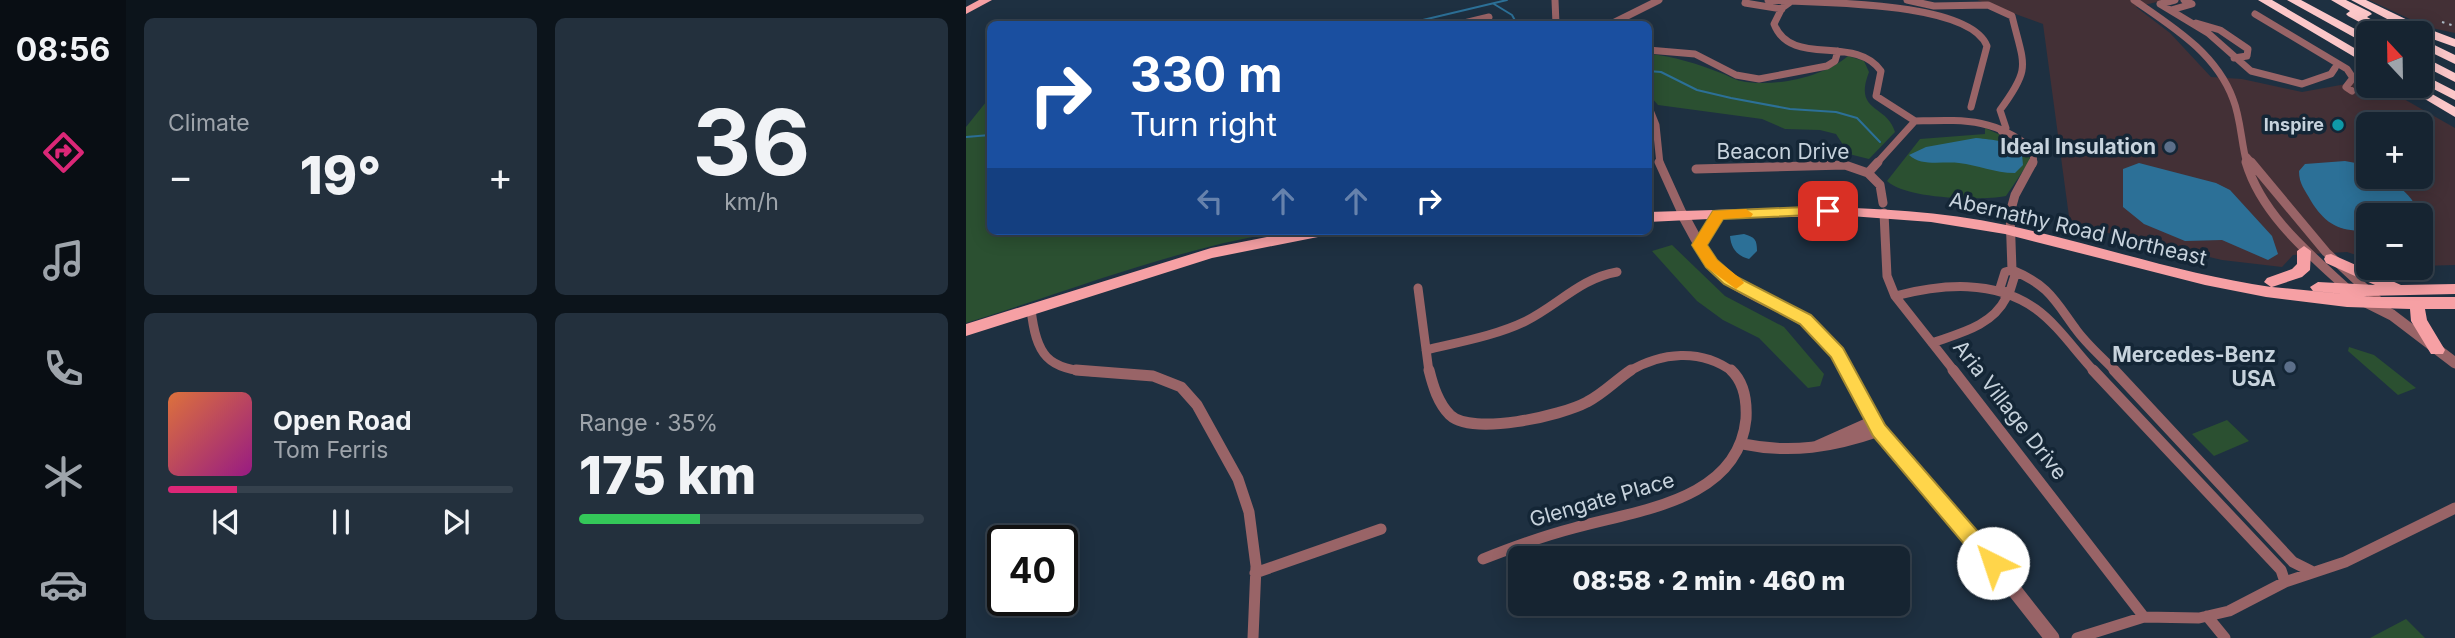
<!DOCTYPE html>
<meta charset="utf-8">
<style>
:root{--surface:#162431;--page:#23303d;--text:#f1f3f6;--muted:#9ea4ab;--line:#35414d;--accent:#db2777}
body{margin:0;font-family:Inter,sans-serif;background:var(--page);color:var(--text);height:100vh;display:flex;flex-direction:column;font-size:26px;white-space:nowrap}
*{box-sizing:border-box;margin:0}
p{font-size:23px;color:var(--muted)}
.icon{flex:none;width:38px;height:38px;fill:none;stroke:currentColor;stroke-width:2;stroke-linecap:round;stroke-linejoin:round}
.map{position:relative;flex:1;overflow:hidden}
.details{display:flex;flex-direction:column;gap:18px;padding:18px;background:#0c141b;width:840px}
.details>*{flex:none}
.top-card{position:absolute;left:21px;top:21px;width:665px;height:214px;border-radius:10px;box-shadow:0 4px 18px #0003,0 0 0 2px var(--line);background:#1a4fa0;color:#fff;overflow:hidden}
.needle{width:46px;rotate:338deg}
.buttons{position:absolute;left:1390px;top:21px;display:grid;gap:14px}
.buttons a{display:grid;place-items:center;width:77px;height:77px;border-radius:10px;background:var(--surface);box-shadow:0 4px 18px #0003,0 0 0 2px var(--line);font-size:35px}
.speed{position:absolute;left:21px;top:525px;display:flex;gap:14px;font-size:35px;font-weight:700;text-align:center}
.speed>*{display:grid;place-content:center;width:91px;height:91px;border-radius:50%;background:var(--surface);box-shadow:0 4px 18px #0003,0 0 0 2px var(--line);line-height:1}
.speed .limit{border:4px solid #111;border-radius:10px;background:#fff;color:#111}
.pin{position:absolute;display:grid;place-items:center;width:60px;height:60px;color:#fff;margin:-30px;border-radius:14px;box-shadow:0 4px 10px #0006}
.me{position:absolute;width:77px;margin:-38px;rotate:319deg;stroke-linejoin:round;filter:drop-shadow(0 0 5px #0008)}
.turn{display:flex;align-items:center;gap:24px;height:147px;padding:0 28px;font-size:32px}
.turn .icon{width:91px;height:91px;stroke-width:2.5}
.turn b{display:block;font-size:49px;line-height:60px}
.lanes{display:flex;align-items:center;height:66px;padding:0 28px;background:#0003;justify-content:center;gap:35px;direction:ltr}
.lanes .off{opacity:.35}
.big{font-size:52px;font-weight:800;line-height:1.1}
.details .widget{flex:1;display:flex;flex-direction:column;justify-content:center;gap:10px;min-width:0;padding:0 24px;border-radius:10px;background:var(--page)}
.details .dial{align-items:center;gap:0}
.dial b{font-size:91px;line-height:1}
.song{display:flex;align-items:center;gap:21px}
.cover{width:84px;height:84px;border-radius:10px;background:linear-gradient(135deg,hsl(20 70% 55%),hsl(310 70% 35%))}
.played{height:7px;border-radius:4px;background:linear-gradient(90deg,var(--accent) 20%,var(--line) 20%)}
.keys{display:flex;justify-content:space-around;direction:ltr}
.heat{display:flex;justify-content:space-between;align-items:center;font-size:38px;direction:ltr}
.charge{height:10px;border-radius:5px;background:linear-gradient(90deg,#34c759 35%,var(--line) 0)}
.details .tiles{flex:1;display:grid;gap:18px;grid-template-columns:repeat(2,1fr)}
.trip{position:absolute;left:542px;top:546px;width:402px;height:70px;border-radius:10px;background:var(--surface);box-shadow:0 4px 18px #0003,0 0 0 2px var(--line);font-weight:800;line-height:70px;text-align:center}
main{display:flex;flex:1;min-height:0}
.dock{display:flex;flex-direction:column;width:126px;justify-content:space-around;align-items:center;background:#090e14;color:var(--muted)}
.dock .icon{width:49px;height:49px}
.dock .on{color:var(--accent)}
.dock b{font-size:32px;color:var(--text)}
.map>svg:first-child{display:block}
.commercial{fill:#433036;fill-rule:evenodd}
.green{fill:#2b5031}
.water{fill:#2c7097}
.lines{fill:none;stroke-linecap:round;stroke-linejoin:round}
.stream{stroke:#2c7097;stroke-width:2}
.minor-far2{stroke:#996467;stroke-width:7}
.minor-far1{stroke:#996467;stroke-width:9}
.minor{stroke:#996467;stroke-width:11}
.tertiary-far1{stroke:#996467;stroke-width:11}
.tertiary{stroke:#996467;stroke-width:15}
.primary{fill:#f6a0a4;fill-rule:evenodd}
.motorway{fill:#fcc7c9;fill-rule:evenodd}
.rail{stroke:#acb9c4;stroke-width:2;stroke-dasharray:2.5 5;stroke-linecap:butt}
.route{fill:#ffd54a;stroke:#a68a30;stroke-width:2}
.slow{fill:#f59e0b}
.culture-dot{fill:#0f9aa8;stroke:#142636;stroke-width:2.5}
.service-dot{fill:#5c6f8a;stroke:#142636;stroke-width:2.5}
.labels{text-anchor:middle;stroke-width:7;stroke-linejoin:round;paint-order:stroke}
.far-poi-label{font-size:18px;font-weight:bold;fill:#c7d3dd;stroke:#142636;text-anchor:end}
.poi-label{font-size:21px;font-weight:bold;fill:#c7d3dd;stroke:#142636;text-anchor:end}
.street-label{font-size:21px;fill:#c7d3dd;stroke:#142636}
</style>
<main>
<nav class="dock">
<b>08:56</b>
<svg class="icon on" aria-label="directions" viewBox="0 0 24 24"><path d="M12 3l9 9-9 9-9-9zM9 14v-3h6M13 9l2 2-2 2"/></svg>
<svg class="icon" aria-label="music" viewBox="0 0 24 24"><path d="M9 18V5l10-2v13"/><circle cx="6" cy="18" r="3"/><circle cx="16" cy="16" r="3"/></svg>
<svg class="icon" aria-label="phone" viewBox="0 0 24 24"><path d="M5 4h4l2 5-3 2q2 4 5 5l2-3 5 2v4C11 20 4 13 5 4z"/></svg>
<svg class="icon" aria-label="climate" viewBox="0 0 24 24"><path d="M12 3v18M4 7l16 10M4 17L20 7"/></svg>
<svg class="icon" aria-label="car" viewBox="0 0 24 24"><path d="M5 17H2v-5l4-1 3-4h7l3 4 3 1v5h-3M9 17h6M6 11h13"/><circle cx="7" cy="17" r="2"/><circle cx="17" cy="17" r="2"/></svg>
</nav>
<section class="details">
<div class="tiles">
<div class="widget"><p>Climate</p>
<div class="heat"><a>−</a><b class="big">19°</b><a>+</a></div>
</div>
<div class="widget dial"><b>36</b><p>km/h</p></div>
<div class="widget">
<div class="song"><i class="cover"></i><div><b>Open Road</b><p>Tom Ferris</p></div></div>
<div class="played"></div>
<div class="keys"><svg class="icon" aria-label="previous" viewBox="0 0 24 24"><path d="M18 5L8 12l10 7zM5 5v14"/></svg><svg class="icon" aria-label="pause" viewBox="0 0 24 24"><path d="M8 5v14M16 5v14"/></svg><svg class="icon" aria-label="next" viewBox="0 0 24 24"><path d="M6 5l10 7-10 7zM19 5v14"/></svg></div>
</div>
<div class="widget"><p>Range · 35%</p><b class="big">175 km</b><div class="charge"></div></div>
</div>
</section>
<div class="map">
<svg width="1489" height="638" viewBox="0 0 1489 638">
<rect width="100%" height="100%" fill="#1e3041"/>
<path class="commercial" d="M1011 0H1199L1170 7 1204 33 1245 77 1276 79 1336 92 1402 80V86H1415L1489 128V265L1454 266V215H1402V259L1381 252 1327 255 1316 267 1256 260 1104 224 1077 24ZM1402 124H1454V177H1402Z
M1403 0H1489V33L1461 27Z"/>
<path class="green" d="M683 54C707 56 732 64 755 73 762 75 768 80 775 81 807 88 858 77 882 56L898 61 903 72C887 113 921 104 929 132L903 159 883 154 870 134 854 130 819 129 796 119 692 105 683 95Z
M24 97V231H320C210 248 106 290 0 323V127Z
M1019 128 1054 144 1065 159 1040 196C1015 201 939 199 921 181L954 139 1019 134Z
M706 245 759 296 818 327 858 374 854 386 842 388 793 338 757 320 731 301 686 251Z
M1383 347 1408 355 1450 388 1432 395 1382 351Z
M1261 420 1283 441 1248 456 1226 434Z
M1440 619 1459 638H1404Z"/>
<path class="water" d="M1010 138C1028 140 1043 140 1056 154L1057 165 1049 173C1028 173 1012 165 993 163 976 161 956 167 943 155L960 147Z
M1379 161 1395 164 1402 170V177C1425 177 1445 192 1454 214L1402 215V230C1375 233 1359 224 1345 201 1339 190 1333 184 1333 171L1339 164Z
M1173 163 1250 183 1264 190 1306 236 1312 254 1302 260 1256 240 1219 241 1178 224 1157 207V169Z
M778 234C789 237 791 240 791 251L783 259C771 256 765 248 764 236Z"/>
<g class="lines">
<path class="stream" d="M528 4 546 15 551 24
M440 24 541 0
M682 71 695 72 731 90 765 98 824 109 870 112 891 118 914 142
M0 137 24 135"/>
<path class="minor-far2" d="M589 0 590 24
M780 0 779 3 816 9
M802 0C848 3 1003 0 1021 46L1005 107
M941 0 968 6 1022 5 1046 16C1058 66 1066 67 1034 110L1040 128 1035 131
M1168 0C1207 27 1250 53 1267 99 1275 119 1275 143 1281 164
M1209 0 1194 4 1242 33 1285 71 1336 84 1365 74 1369 68
M823 3 816 8 808 24C825 68 889 34 915 71L910 96 949 121
M1205 10 1226 4 1218 0
M1289 14 1381 69 1387 78 1380 87 1386 91
M1230 23 1254 30 1282 49 1281 56 1268 58
M494 24 523 17
M645 24 693 0
M682 50 729 54 770 75 793 79 861 66 869 61 872 51
M682 105 690 125 694 164
M949 121C996 120 1030 117 1068 151L1067 164
M1281 157 1287 164
M910 164 949 121"/>
<path class="minor-far1" d="M693 162 717 215
M912 162 902 173 914 185 917 203
M1067 162 1049 195 1044 213 1046 270C1082 285 1088 299 1109 328 1120 344 1137 358 1150 372
M1280 162C1296 216 1345 255 1385 292
M1285 162 1360 252 1415 303
M730 169 879 165 902 173
M918 213 921 276 929 296 989 372
M452 288 463 372
M929 296C976 284 1028 279 1070 309 1092 325 1110 352 1129 372
M65 309C70 355 81 370 129 372
M966 343C994 333 1026 326 1040 298L1034 288 1039 272 1046 270 1049 275 1044 291 1037 292
M460 350C493 342 529 336 560 321 592 305 615 278 651 272
M662 372C695 352 735 348 767 372"/>
<path class="minor" d="M110 370 187 376 215 387 231 405 272 479 283 512 290 566 287 638
M463 370C467 386 472 403 484 415 506 436 595 416 621 402 637 394 650 380 665 370
M987 370 1178 617
M1127 370 1315 570 1319 582
M1148 370 1327 562 1345 571
M777 444C825 454 867 447 913 431
M851 446 907 421
M517 559C547 547 577 536 608 528 672 510 772 501 780 419 781 401 779 383 765 370
M289 573 415 529
M1241 616 1259 638
M1111 638 1178 617 1233 618 1263 611 1319 582 1379 562 1489 508"/>
<path class="tertiary-far1" d="M717 215C730 238 742 266 764 281 817 315 848 310 881 372
M1400 302 1426 315 1489 363"/>
<path class="tertiary" d="M880 370 913 431 1027 563 1086 638"/>
<path class="primary" d="M13 0H26L0 14V7Z
M844 207C910 208 975 211 1040 225 1129 244 1215 274 1305 287L1298 282 1301 278 1326 269 1331 264V251L1338 246 1345 251 1344 270 1336 277 1306 287 1408 297H1489V309H1459L1461 320 1479 350 1477 354H1465L1445 321 1444 309 1381 307 1300 297 1239 285 1039 234 965 222 884 216 757 218 738 248 733 250 726 245 743 219 682 222V212Z
M332 231H364L357 236 246 258 0 336V324L245 248Z
M1365 254 1435 285 1489 284V294L1398 296 1347 291 1344 287 1352 282 1409 285 1360 263 1358 259 1360 255Z"/>
<path class="motorway" d="M1292 0H1306L1402 56V65Z
M1321 0H1335L1402 36V45Z
M1365 0H1380L1404 12 1406 14 1401 17 1429 33H1414L1382 16 1380 14 1384 11Z
M1385 0H1400L1452 25 1489 39V47L1444 31Z
M1454 38 1489 55V64L1454 47Z
M1454 55 1489 73V82L1454 64Z
M1454 73 1489 91V100L1454 82Z
M1437 86H1452L1489 107V117Z"/>
<path class="rail" d="M1476 22 1489 26"/>
</g>
<path class="route" d="M862 206 867 208V214L757 219 741 245 751 260 769 276 845 315 877 348 919 425 1034 557 1037 563 1034 570 1027 573 1020 570 907 436 865 357 834 324 758 284 740 267 726 245 747 211Z"/>
<path class="slow" d="M780 209 787 214 785 217 757 219 741 245 751 260 775 279 778 283 770 289 740 267 726 245 747 211Z"/>
<circle class="culture-dot" cx="1372" cy="125" r="7"/>
<g class="service-dot">
<circle cx="1204" cy="147" r="7"/>
<circle cx="1324" cy="367" r="7"/>
</g>
<g class="labels">
<g class="far-poi-label">
<text x="1358" y="131">Inspire</text>
</g>
<g class="poi-label">
<text x="1190" y="154">Ideal Insulation</text>
<text x="1310" y="362">Mercedes-Benz<tspan x="1310" dy="24">USA</tspan></text>
</g>
<g class="street-label">
<text x="817" y="159">Beacon Drive</text>
<text transform="translate(1112 229) rotate(13)" y="7">Abernathy Road Northeast</text>
<text transform="translate(1044 410) rotate(52)" y="7">Aria Village Drive</text>
<text transform="translate(636 500) rotate(-16)" y="7">Glengate Place</text>
</g>
</g>
</svg>
<div class="buttons">
<a><svg class="needle" viewBox="-14 -14 28 28"><path d="M0-13l5 13h-10z" fill="#e53935"/><path d="M0 13l5-13h-10z" fill="#9ea4ab"/></svg></a>
<a>+</a>
<a>−</a>
</div>
<div class="speed"><div class="limit">40</div></div>
<div class="pin" style="left:862px;top:211px;background:#d93025"><svg class="icon" aria-label="arrive" viewBox="0 0 24 24"><path d="M6 21V4h12l-3 4 3 4H6"/></svg></div>
<svg class="me" style="left:1027px;top:563px" viewBox="-20 -20 40 40"><circle r="19" fill="#fff"/><path d="M0-13L10 11 0 6-10 11z" fill="#ffd54a"/></svg>
<div class="trip">08:58 · 2 min · 460 m</div>
<div class="top-card">
<div class="turn"><svg class="icon" aria-label="right" viewBox="0 0 24 24"><path d="M7 20v-9h11M14 6l5 5-5 5"/></svg><div><b>330 m</b>Turn right</div></div>
<div class="lanes"><svg class="icon off" aria-label="left" viewBox="0 0 24 24"><path d="M17 20v-9H6M10 6l-5 5 5 5"/></svg><svg class="icon off" aria-label="ahead" viewBox="0 0 24 24"><path d="M12 20V5M6 11l6-6 6 6"/></svg><svg class="icon off" aria-label="ahead" viewBox="0 0 24 24"><path d="M12 20V5M6 11l6-6 6 6"/></svg><svg class="icon" aria-label="right" viewBox="0 0 24 24"><path d="M7 20v-9h11M14 6l5 5-5 5"/></svg></div>
</div>
</div>
</main>
